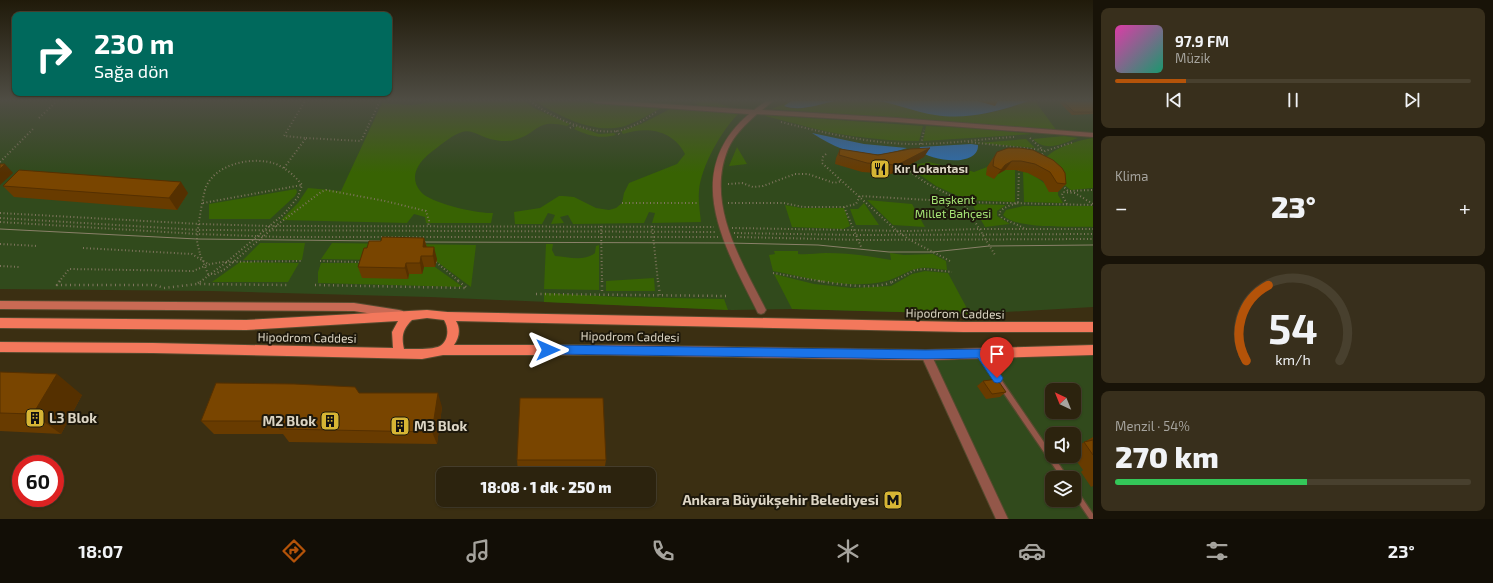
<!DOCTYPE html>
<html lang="tr">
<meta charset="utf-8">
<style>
:root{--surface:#2c230e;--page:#382f1c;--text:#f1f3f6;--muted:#a6a49e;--line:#48402e;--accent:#b45309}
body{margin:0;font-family:"Exo 2",sans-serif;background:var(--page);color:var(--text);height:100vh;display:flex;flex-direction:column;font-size:15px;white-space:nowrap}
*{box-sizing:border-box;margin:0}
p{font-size:13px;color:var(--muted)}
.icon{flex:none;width:22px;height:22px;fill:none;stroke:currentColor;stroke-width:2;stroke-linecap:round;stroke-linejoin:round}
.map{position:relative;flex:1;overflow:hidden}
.details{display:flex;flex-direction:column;gap:8px;padding:8px;background:#181308;width:400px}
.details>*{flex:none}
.hud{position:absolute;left:12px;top:12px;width:380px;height:84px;border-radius:8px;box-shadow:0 1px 3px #0004,0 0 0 1px var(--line);background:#00695c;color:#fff;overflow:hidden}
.needle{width:26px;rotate:317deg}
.fabs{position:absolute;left:1045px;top:383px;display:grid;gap:8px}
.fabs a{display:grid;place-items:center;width:36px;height:36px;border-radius:8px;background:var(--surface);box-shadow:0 1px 3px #0004,0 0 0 1px var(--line);font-size:20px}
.speed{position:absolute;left:12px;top:455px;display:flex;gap:8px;font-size:20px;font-weight:700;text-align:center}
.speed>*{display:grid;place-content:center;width:52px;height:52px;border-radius:50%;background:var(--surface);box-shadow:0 1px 3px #0004,0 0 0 1px var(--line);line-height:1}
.speed .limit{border:6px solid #d22;background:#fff;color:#111}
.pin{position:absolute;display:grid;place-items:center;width:34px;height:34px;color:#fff;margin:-41px -17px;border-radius:50% 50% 50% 0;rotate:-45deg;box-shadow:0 0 4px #0007}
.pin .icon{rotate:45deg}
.me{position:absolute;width:44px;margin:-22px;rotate:90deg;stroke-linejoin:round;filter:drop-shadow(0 0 3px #0008)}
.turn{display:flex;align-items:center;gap:14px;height:84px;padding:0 16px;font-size:18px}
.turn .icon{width:52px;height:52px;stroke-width:2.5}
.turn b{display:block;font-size:28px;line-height:34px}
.big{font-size:30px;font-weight:800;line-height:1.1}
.details .tile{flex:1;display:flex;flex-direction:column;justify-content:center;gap:6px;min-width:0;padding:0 14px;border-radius:8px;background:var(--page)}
.details .dial{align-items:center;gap:0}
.dial svg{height:104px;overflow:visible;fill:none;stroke:var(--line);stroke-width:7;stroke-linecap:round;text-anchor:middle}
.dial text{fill:var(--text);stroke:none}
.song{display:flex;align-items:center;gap:12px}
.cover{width:48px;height:48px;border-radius:6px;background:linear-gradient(135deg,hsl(320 70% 55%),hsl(160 70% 35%))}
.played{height:4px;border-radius:2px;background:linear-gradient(90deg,var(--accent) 20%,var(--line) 20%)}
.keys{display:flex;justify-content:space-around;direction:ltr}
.heat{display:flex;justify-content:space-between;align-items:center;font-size:22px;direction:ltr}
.charge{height:6px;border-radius:3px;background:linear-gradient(90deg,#34c759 54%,var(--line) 0)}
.trip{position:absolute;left:436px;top:467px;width:220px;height:40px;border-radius:8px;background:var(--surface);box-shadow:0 1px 3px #0004,0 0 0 1px var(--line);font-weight:800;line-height:40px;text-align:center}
.tabs{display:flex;height:64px;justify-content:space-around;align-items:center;background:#120e06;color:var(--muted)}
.tabs .icon{width:28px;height:28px}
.tabs .selected{color:var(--accent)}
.tabs b{font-size:18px;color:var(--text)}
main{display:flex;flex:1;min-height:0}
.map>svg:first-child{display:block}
.green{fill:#314a1c;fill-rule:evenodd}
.forest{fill:#386303}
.water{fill:#2d6fb3}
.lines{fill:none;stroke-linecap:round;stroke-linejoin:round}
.lane-casing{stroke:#554a2e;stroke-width:8}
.street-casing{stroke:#554a2e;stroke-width:2}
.secondary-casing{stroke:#554a2e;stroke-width:2}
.primary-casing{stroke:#554a2e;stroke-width:2}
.path-far1{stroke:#7f755d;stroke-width:2;stroke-dasharray:1 2.5;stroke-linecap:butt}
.path{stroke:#7f755d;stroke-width:2.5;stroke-dasharray:1 3.5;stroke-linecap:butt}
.lane{stroke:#935749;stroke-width:5.5}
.street{fill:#935749;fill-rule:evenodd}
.secondary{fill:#c96a54;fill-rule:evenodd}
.primary{fill:#f3785c;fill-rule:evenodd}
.tram{stroke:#8a8069;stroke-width:1}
.path-bridge{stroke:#7f755d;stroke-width:2;stroke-dasharray:1 2.5;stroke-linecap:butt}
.wall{fill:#683b00}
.shaded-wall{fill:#553000}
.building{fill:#794500;stroke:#553000}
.route{fill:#1a73e8;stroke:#114b97}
.labels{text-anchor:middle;stroke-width:4;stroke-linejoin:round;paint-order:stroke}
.poi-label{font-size:12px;font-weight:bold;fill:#dcd5c4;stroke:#1d180b;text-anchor:start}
.park-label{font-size:12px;fill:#a5e475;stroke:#1d180b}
.street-label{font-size:12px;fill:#dcd5c4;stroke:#1d180b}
.near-poi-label{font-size:14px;font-weight:bold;fill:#dcd5c4;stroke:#1d180b;text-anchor:start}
</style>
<main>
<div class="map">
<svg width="1093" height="519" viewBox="0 0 1093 519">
<rect width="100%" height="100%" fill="#3b2f12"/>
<path class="green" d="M0 101H1093V307L970 314 792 309 732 310 430 297 211 291 0 289Z
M1093 350V519H1002L926 355ZM1052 390H1074V412H1052ZM1052 434H1074V456H1052ZM1052 478H1074V500H1052Z"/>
<path class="forest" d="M440 101H525L534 108 570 124 567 126C535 118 540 133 514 140 507 142 498 141 490 139 481 137 472 129 462 132 452 135 442 144 434 150 420 160 407 176 421 192 430 203 478 214 493 213L491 223H426L425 217 414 214 407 223 281 220 298 203 308 188 341 191 382 103 412 105Z
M534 101H569L661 108C650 114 637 122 625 126 594 135 560 116 534 101Z
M694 101H713L734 109 699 106Z
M835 101H878L965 116C980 115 995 112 1010 108 1018 105 1025 101 1035 101L1057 131 772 109 788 102 785 107C801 112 819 104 835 101Z
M670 109 739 113C722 130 701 166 699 191 698 201 700 212 701 222L652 223 655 213 649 212 644 223 573 224 568 215 560 217 564 223 551 224 555 215 548 213 542 224H515L514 212 540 208 559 196H563L574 197 596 208 609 210 616 208 622 203 624 193 629 183 677 164 685 154C673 130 647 126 623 134L621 131 641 124Z
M767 115 923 126 919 141C897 141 874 139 852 136 823 132 794 123 765 116Z
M577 126 599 134 614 133 616 135C600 139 589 136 574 129Z
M926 126 973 128 1033 134 923 141Z
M1064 136 1078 138C1063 143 1046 153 1033 139Z
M1093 138V188L1071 190 1063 184 1044 160C1052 148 1079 140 1093 138Z
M1026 139 1035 148 979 143Z
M737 147 747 164 729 166Z
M929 162 949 167 950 165 974 172 987 167 998 174 1005 170H1015V202L967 200 936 186 907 166Z
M1023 171C1038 175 1045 186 1058 192V195L1063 203 1024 202Z
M296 189 297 192 295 196 270 219H209V204Z
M867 200 912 204 925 227 893 225Z
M864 203 879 225H856L850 209H858Z
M972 204 1006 205 997 211V216L1010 224 985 227Z
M785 205 801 208H844L850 226 843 229 792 227Z
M1023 206H1093V227C1073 226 1016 230 1003 215L1006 210Z
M260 243H305L302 260H243Z
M332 243 476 245 471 287 436 261 321 259Z
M546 244H553L552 250 555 256C568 257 584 262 595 253L596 246 599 245V290L544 289Z
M774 251H798V254C808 255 816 253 826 253 848 253 870 256 891 260L890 253 904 255 933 254 946 261 947 270C937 269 926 266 916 269 904 272 895 280 882 282 846 289 808 278 773 271L769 255 775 254Z
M240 262 299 263 288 282H212Z
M321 263H358V266L409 274H422L424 267H435L463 287 318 283V272Z
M925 271 948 273 970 314 792 309 774 274 814 284 852 288 891 286 912 274Z
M654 278 655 291H606V281Z
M544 293 619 297 724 299 728 310 544 302Z"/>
<path class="water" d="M791 101H835C819 104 801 112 784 106Z
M878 101H978L995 105 996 101H1028C998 112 967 120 935 115 915 112 897 104 878 101Z
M812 133 864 144 907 148C869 161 845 154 812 133Z
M971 144 978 145C979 168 929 161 919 150L920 147Z"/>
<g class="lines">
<defs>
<path id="lane" d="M981 355 1065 478
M1074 491 1093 519"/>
<path id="street" d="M592 101H618L754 110 766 101H773L762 110 897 118 1093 133V137L897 122 757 114C746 124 734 135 728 149 705 204 742 262 766 310L764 313 761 314 758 313C725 247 680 173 749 114L595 103Z
M926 351 930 352 1008 519H996L921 355 922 352Z"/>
<path id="secondary" d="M0 301 354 303 399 310 403 311 404 314 403 317 399 318 354 311 0 309Z"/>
<path id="primary" d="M427 310 447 312 963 322H1093V332H963L456 321C461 329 459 338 454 345H608L926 350 1093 345V355L926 360 608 355H443L422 359 153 353 0 352V342L153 343 393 348 392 332 398 321 246 330 0 328V318L246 320ZM427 318 444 320C449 328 449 340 440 346 432 350 413 349 404 349 401 336 403 329 412 320Z"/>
</defs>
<use href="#lane" class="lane-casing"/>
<use href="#street" class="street-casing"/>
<use href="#secondary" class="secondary-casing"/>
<use href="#primary" class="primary-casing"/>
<path class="path-far1" d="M530 101C550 117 590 135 617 131 631 129 644 120 656 112
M39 118 57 101
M781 122C825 133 871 144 916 144 949 144 981 139 1014 137
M570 128 576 124
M616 131 620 135
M306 138 361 141 380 101
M1030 138 1043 150
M968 142 1043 150
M921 144 924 130
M826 154 823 157 822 163 897 231 910 240 950 261
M1040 157 1045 151 1074 142
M0 162 34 128
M284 168 306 138 284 136 305 101
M904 168 928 184 963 202 1093 205
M1019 170 1018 203C1011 205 1002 207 999 214L1002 218 1024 228
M728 184 742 183 753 187 763 186 795 174H808L834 183 842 181
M1062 185 1068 191 1093 190
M203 203 302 185
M622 203H699
M728 203H784L803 207H844L856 204 860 196 963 202 995 255
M1067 204 1062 195 1063 192 1075 193 1093 204
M844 207 862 249
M0 213 200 224 269 226 714 227
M0 218 199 230 716 232
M0 222 198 234 281 237H718
M601 226 602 282
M652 226 658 282
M732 228 908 231 978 229H1093
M734 233 856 235 1093 234
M737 237 862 240 1093 239
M0 244 38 246
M83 248 192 254 208 264
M320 261 359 262
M436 262 460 282
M0 266 19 267
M773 273 825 282
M59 282 69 269 193 271 210 264 223 262 303 261
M200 282 228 261 284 214 298 197 302 185C295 176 287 169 276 164 254 156 216 163 206 187 203 194 197 232 197 239 197 244 199 249 200 254
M892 282 915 270 924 269 952 272"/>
<path class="path" d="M60 281 57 285H155L164 288 197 284 288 285
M458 281 466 287
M602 281V294
M658 281 660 295
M819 281C840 284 875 291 894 281
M198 283 201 281
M315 285 467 288
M536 294 726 296"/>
<use href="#lane" class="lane"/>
<use href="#street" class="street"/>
<use href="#secondary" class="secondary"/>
<use href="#primary" class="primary"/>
<path class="tram" d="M0 229 197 239 380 241
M414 242 729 243 818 245 889 252H933L989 246 1093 245"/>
<path class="path-bridge" d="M200 254 208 274H215L225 269 273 228 321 192 326 190 385 201 426 211 429 221 428 227"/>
</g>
<path class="wall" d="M978 101H998L995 106Z
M1058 101H1093V114L1072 115Z
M1020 148 1066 184 1058 192H1049L1043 181 1028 173 1015 170H1005L998 174 994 179 986 175 987 167 997 152Z
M840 149 878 155 924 157 898 171 891 174 862 172 835 164 836 158Z
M3 186 188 193 177 210 14 197Z
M424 238 427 247 437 259 435 267H424L422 274H409L408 279 362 278 358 267 367 248 381 241Z
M0 372 82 395 61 434 0 431Z
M983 381 1006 392 1000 397 986 399 977 386Z
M359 393 442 407 437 444 289 442 283 434H214L201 421Z
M1093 437V486L1091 487 1081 472 1083 470 1073 456H1074V448Z
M517 460H606L604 472H518Z"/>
<path class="shaded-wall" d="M930 148 924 157 898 171 891 174 896 165Z
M1012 161 1005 170 998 174 994 179 1005 165Z
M5 164 13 173 0 185V169Z
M181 182 188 193 177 210 169 198Z
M424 238 427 249 423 247Z
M434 247 437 259 435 267 433 256Z
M421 256 424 267 422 274 420 263Z
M406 263 409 274 408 279 405 268Z
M57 374 82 395 61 434 33 414Z
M438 393 442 407 437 444 432 432Z"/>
<path class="building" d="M1063 101H1093V112H1074Z
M930 148 903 162 896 165 867 163 839 155 840 149 878 155 910 149Z
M1008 148H1020L1033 150 1053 160 1062 168 1065 173 1066 184 1057 183 1050 172 1035 164 1021 161H1012L1005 165 1001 170 993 166 994 158 997 152Z
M0 164H5L0 169Z
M19 170 181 182 169 198 3 186Z
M382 237 424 238 423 247H434L433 256H421L420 263H406L405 268 358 267 364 248H367L369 241H381Z
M0 372 57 374 33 414 0 413Z
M997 379 1006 392 992 394 983 381Z
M216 383 294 384 355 387 359 393H438L432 432 279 429 283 421H201Z
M520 398H603L606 460H517Z
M1093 440V455L1084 442Z"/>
<linearGradient id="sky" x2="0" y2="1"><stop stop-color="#201a0a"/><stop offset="0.58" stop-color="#4f4d44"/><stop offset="1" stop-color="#4f4d44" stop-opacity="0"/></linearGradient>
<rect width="1093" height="173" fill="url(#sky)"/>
<path class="route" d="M548 345 926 350 980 349 984 350 1003 378 1001 382 997 383 994 382 978 358 926 359 548 354 544 353 543 350 544 347Z"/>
<defs>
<symbol id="restaurant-square" viewBox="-11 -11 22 22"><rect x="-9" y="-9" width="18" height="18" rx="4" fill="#d6b534" stroke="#1d180b"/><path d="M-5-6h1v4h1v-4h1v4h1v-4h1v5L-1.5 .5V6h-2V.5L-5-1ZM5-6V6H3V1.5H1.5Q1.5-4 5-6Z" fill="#111"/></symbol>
<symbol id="building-square" viewBox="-11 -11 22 22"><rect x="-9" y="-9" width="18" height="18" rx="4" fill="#d6b534" stroke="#1d180b"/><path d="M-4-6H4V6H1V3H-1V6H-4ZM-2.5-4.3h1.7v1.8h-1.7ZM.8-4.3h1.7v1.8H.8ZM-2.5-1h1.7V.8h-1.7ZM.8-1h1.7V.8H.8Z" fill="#111"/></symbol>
<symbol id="metro-square" viewBox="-11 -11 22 22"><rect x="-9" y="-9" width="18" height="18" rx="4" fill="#d6b534" stroke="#1d180b"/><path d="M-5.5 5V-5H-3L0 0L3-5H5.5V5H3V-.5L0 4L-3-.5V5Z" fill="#111"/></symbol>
</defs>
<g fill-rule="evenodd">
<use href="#restaurant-square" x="869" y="158" width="22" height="22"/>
<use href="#building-square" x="24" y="407" width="22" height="22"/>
<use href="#building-square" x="319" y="410" width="22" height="22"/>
<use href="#building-square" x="389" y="415" width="22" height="22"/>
<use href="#metro-square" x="882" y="489" width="22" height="22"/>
</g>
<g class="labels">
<g class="poi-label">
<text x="894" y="173">Kır Lokantası</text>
</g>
<g class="park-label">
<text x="953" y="204">Başkent<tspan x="953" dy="14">Millet Bahçesi</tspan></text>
</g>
<g class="street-label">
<text transform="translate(955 314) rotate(1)" y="4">Hipodrom Caddesi</text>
<text transform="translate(630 337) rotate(1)" y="4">Hipodrom Caddesi</text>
<text transform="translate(307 338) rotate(1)" y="4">Hipodrom Caddesi</text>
</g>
<g class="near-poi-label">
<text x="49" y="423">L3 Blok</text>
<text x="316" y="426" text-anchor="end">M2 Blok</text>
<text x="414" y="431">M3 Blok</text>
<text x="879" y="505" text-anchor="end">Ankara Büyükşehir Belediyesi</text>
</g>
</g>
</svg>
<div class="fabs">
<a><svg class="needle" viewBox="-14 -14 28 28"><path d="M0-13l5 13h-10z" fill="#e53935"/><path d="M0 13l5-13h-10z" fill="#a6a49e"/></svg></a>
<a><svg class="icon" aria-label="sound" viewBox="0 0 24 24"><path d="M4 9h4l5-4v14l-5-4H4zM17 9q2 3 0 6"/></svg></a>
<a><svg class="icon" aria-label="layers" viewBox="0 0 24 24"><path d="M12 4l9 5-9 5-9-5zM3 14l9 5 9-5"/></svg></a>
</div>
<div class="speed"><div class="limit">60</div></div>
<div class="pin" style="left:997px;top:378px;background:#d93025"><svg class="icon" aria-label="arrive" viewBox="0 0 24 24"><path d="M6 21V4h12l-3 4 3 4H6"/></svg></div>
<svg class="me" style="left:548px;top:350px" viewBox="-20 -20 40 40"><path d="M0-17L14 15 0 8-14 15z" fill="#1a73e8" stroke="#fff" stroke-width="4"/></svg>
<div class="trip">18:08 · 1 dk · 250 m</div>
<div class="hud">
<div class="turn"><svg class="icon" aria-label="right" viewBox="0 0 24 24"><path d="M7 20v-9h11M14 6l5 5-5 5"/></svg><div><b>230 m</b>Sağa dön</div></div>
</div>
</div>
<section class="details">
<div class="tile">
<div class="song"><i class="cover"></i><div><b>97.9 FM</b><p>Müzik</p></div></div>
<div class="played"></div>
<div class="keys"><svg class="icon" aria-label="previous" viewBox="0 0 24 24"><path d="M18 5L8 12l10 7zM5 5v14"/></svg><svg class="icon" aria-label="pause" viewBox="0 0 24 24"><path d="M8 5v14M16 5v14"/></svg><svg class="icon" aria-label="next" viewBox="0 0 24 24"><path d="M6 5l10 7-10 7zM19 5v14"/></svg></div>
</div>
<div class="tile"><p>Klima</p>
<div class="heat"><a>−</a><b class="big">23°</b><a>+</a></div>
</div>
<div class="tile dial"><svg viewBox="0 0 100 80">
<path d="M14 69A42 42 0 1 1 86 69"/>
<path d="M14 69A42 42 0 0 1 31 11" stroke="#b45309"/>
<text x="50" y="56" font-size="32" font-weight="700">54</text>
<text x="50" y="72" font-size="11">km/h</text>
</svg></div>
<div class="tile"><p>Menzil · 54%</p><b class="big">270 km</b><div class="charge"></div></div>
</section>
</main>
<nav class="tabs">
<b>18:07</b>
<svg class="icon selected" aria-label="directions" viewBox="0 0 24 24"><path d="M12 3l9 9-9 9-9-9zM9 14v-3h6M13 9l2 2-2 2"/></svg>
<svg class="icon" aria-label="music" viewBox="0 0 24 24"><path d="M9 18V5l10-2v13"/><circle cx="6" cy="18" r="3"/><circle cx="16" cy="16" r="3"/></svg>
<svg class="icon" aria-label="phone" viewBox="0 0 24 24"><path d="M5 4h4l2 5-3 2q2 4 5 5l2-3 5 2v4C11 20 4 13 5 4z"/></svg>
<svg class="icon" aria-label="climate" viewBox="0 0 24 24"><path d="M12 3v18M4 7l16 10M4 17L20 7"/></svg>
<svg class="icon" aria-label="car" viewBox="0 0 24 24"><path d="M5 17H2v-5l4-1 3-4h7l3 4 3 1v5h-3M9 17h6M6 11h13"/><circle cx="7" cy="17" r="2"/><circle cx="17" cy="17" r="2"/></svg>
<svg class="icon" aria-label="filters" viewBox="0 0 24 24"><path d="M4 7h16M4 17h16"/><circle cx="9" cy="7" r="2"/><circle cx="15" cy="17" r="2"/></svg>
<b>23°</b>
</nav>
